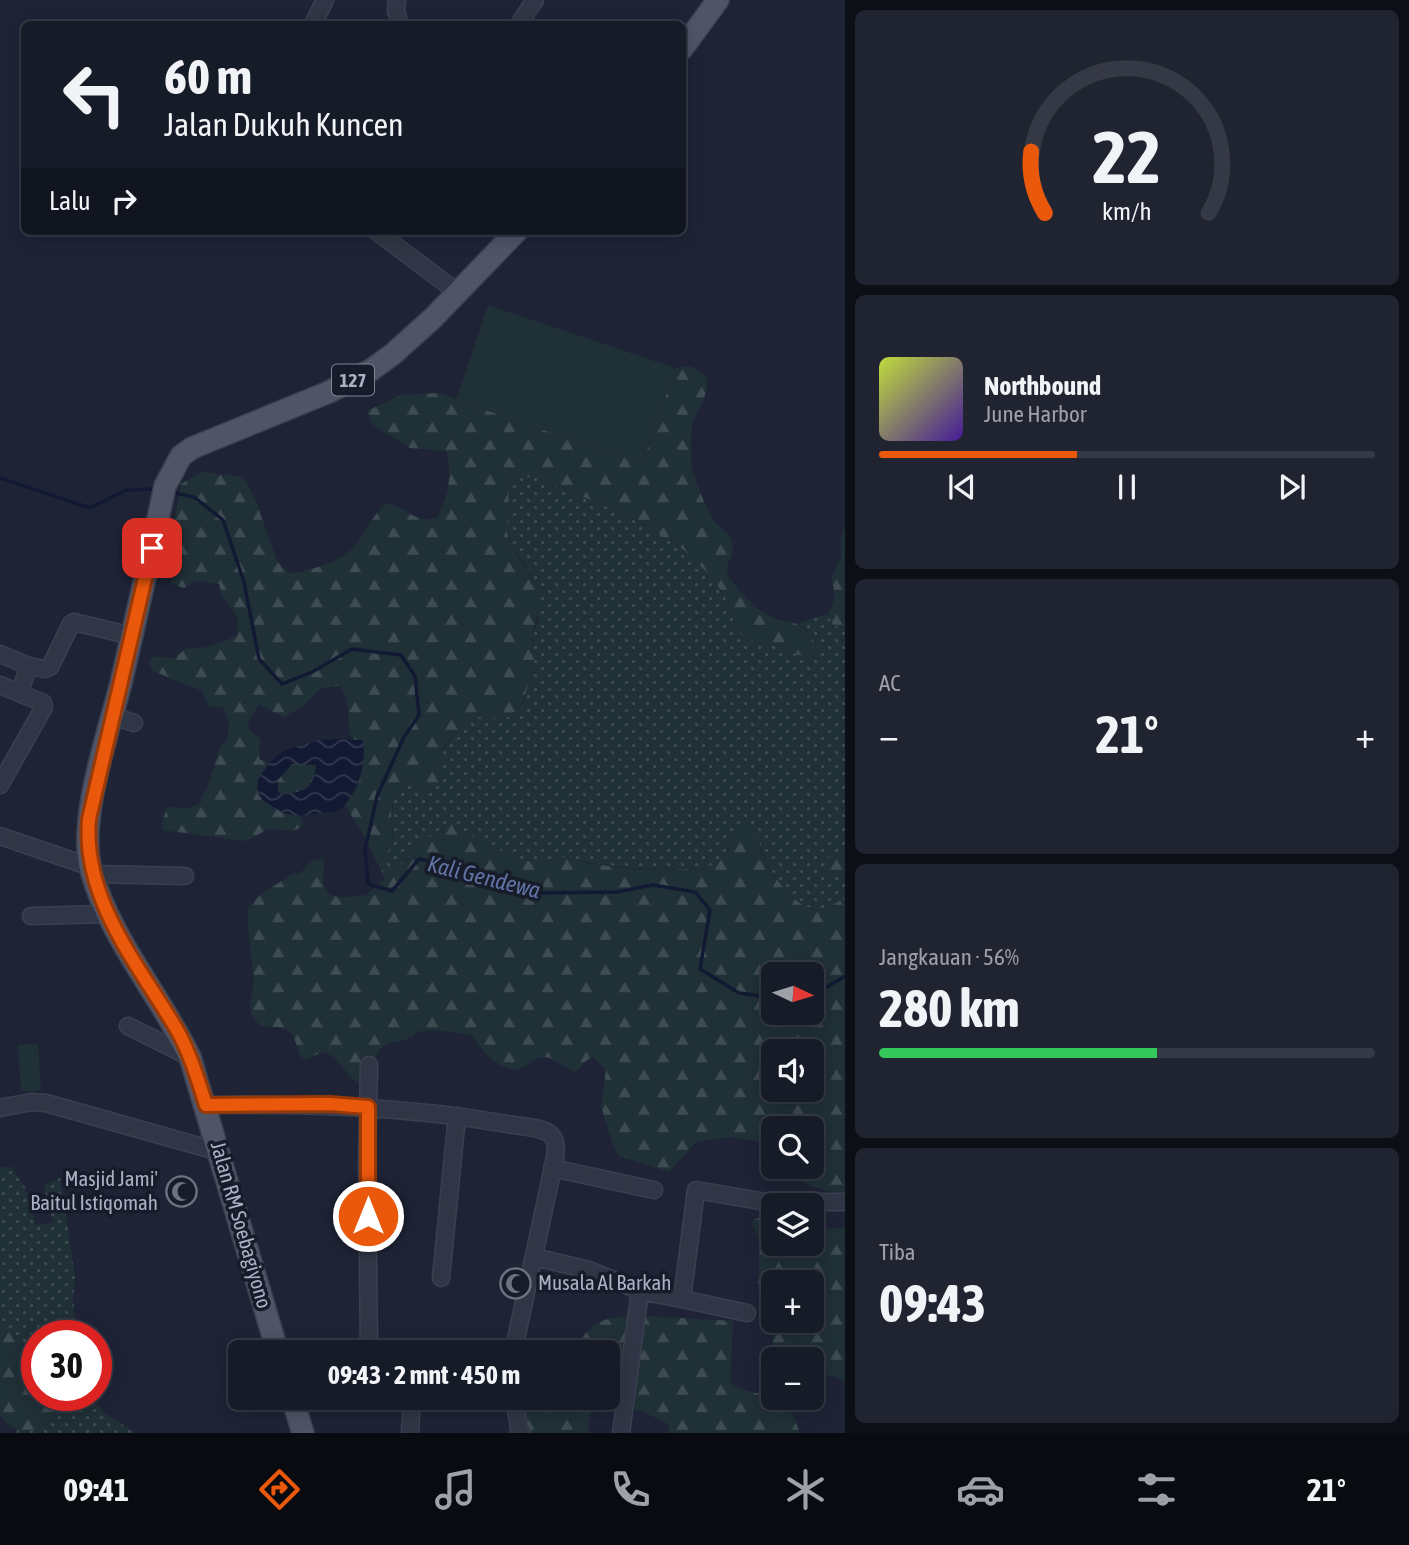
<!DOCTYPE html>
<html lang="id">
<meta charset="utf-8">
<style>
:root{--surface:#161b28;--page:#1f2430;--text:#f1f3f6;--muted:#9ea1a8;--line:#353945;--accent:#ea580c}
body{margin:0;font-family:"Asap Condensed",sans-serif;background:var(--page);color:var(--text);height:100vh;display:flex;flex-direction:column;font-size:26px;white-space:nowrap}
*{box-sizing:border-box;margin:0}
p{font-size:23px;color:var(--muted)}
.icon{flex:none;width:38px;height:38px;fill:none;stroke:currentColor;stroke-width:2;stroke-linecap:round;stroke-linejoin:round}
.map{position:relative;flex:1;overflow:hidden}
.drawer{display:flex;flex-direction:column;gap:10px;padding:10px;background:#0c0f16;width:564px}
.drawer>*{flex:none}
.top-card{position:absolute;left:21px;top:21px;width:665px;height:214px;border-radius:10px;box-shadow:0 4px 18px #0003,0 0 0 2px var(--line);background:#161b28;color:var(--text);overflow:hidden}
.needle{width:46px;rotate:94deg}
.tools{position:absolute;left:761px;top:962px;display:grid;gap:14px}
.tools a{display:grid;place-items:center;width:63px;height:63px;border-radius:10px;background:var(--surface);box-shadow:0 4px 18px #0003,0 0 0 2px var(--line);font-size:35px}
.speed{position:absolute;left:21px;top:1320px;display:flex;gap:14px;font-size:35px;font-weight:700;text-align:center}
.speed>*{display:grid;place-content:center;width:91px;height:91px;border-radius:50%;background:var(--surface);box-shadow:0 4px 18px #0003,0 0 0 2px var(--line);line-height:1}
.speed .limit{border:10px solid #d22;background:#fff;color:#111}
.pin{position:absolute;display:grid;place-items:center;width:60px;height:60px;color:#fff;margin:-30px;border-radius:14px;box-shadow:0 4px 10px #0006}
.me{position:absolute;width:77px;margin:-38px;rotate:0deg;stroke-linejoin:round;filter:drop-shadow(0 0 5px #0008)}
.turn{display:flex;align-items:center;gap:24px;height:147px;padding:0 28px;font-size:32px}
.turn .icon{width:91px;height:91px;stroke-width:2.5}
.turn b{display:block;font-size:49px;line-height:60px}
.then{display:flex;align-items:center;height:66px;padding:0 28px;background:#0003;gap:14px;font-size:26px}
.big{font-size:52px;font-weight:700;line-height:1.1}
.drawer .widget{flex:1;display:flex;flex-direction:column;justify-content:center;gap:10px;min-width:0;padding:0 24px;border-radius:10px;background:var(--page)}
.drawer .dial{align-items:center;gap:0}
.dial svg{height:182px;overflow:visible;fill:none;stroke:var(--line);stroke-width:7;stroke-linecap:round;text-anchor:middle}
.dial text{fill:var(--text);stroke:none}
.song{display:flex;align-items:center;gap:21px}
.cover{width:84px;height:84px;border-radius:10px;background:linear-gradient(135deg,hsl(70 70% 55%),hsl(260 70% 35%))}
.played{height:7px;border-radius:4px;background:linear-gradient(90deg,var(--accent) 40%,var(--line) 40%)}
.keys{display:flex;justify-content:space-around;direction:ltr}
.heat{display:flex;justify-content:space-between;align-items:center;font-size:38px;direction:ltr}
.charge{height:10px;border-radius:5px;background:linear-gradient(90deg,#34c759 56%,var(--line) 0)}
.trip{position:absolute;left:228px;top:1340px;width:392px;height:70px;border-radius:10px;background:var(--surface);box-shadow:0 4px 18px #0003,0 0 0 2px var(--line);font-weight:700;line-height:70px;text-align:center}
.tab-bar{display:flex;height:112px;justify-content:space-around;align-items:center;background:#090b10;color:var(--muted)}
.tab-bar .icon{width:49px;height:49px}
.tab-bar .on{color:var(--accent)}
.tab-bar b{font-size:32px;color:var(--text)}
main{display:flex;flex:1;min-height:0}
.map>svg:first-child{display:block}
.green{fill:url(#green-dots)}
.forest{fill:url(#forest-firs);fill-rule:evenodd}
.pitch{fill:#203037}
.water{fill:url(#water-waves);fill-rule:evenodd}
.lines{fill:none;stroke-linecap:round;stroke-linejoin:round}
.stream{stroke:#121a33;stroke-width:3.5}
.minor-casing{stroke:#3b4050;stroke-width:19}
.major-casing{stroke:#3b4050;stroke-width:24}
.minor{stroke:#313646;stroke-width:16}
.major{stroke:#4f5567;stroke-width:21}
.route-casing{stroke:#983908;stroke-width:18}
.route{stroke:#ea580c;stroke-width:12}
.labels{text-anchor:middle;stroke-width:7;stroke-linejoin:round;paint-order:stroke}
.shield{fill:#171c2a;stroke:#7f8496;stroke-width:2}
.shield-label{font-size:19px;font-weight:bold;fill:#abb0c4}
.poi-label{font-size:21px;fill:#abb0c4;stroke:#171c2a;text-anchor:end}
.street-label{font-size:21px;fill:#abb0c4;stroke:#171c2a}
.water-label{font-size:23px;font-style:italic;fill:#6273a5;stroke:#171c2a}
</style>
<main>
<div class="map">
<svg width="846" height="1433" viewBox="0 0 846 1433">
<defs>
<pattern id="green-dots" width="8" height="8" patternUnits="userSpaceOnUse" patternTransform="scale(1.75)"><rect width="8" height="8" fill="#203037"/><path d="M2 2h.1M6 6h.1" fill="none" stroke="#3e4b52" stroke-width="1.8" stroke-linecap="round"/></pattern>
<pattern id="forest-firs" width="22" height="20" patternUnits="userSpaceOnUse" patternTransform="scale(1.75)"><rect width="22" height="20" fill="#203037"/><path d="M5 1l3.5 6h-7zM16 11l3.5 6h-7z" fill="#3e4b52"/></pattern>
<pattern id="water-waves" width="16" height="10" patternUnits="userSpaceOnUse" patternTransform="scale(1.75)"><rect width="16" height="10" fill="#121a33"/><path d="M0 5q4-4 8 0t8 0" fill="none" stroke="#32394f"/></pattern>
</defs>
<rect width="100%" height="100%" fill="#1e2436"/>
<path class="green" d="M510 475 544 479 553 486 599 503 643 524 685 550 711 576 730 605 736 628 743 637 754 642 777 646 798 655 809 657 819 651 807 631 798 623 828 614 833 625 845 629V856L844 855 836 876H845L846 898C836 902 825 911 814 909 790 905 763 863 759 841L731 838C728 850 721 862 709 867 701 870 691 868 683 869 642 871 605 865 565 858 556 856 548 862 539 863 533 863 524 860 518 858 495 851 474 836 452 825L420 842 405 862 384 880 381 869 376 861 383 859 393 837 391 819 394 801 408 782 425 789 438 768V756L470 715 505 719 523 704 533 670V634L538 622 537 588 529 570 512 546 507 528 509 504 506 486Z
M0 1167H12L25 1187 36 1226 53 1222 44 1186 60 1177 75 1276 73 1299 76 1335H37V1368L25 1345 0 1326Z
M49 1395H92L104 1413 136 1433H17L16 1430 28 1431 50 1400Z"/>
<path class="forest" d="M686 366 693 367 706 377C709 399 699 404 693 423 690 434 691 450 691 461 692 473 707 512 715 522 721 529 729 532 732 542 736 557 722 563 729 578 739 589 750 605 764 613 792 630 801 611 819 652L809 657 798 655 777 646 754 642 743 637 736 627 730 605 724 595 711 576 684 550 643 524 599 503 553 486 544 479 510 475C506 487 509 494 509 506 509 513 506 521 507 528 507 551 531 567 537 589 542 608 535 619 533 636 531 644 534 650 534 658 534 668 530 679 527 689 517 725 502 719 470 716 453 739 432 747 442 778L432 789H425L408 782C404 788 397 794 394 800 385 819 404 854 376 861L364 836 345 805C348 800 352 796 355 791 362 779 366 754 362 740H354C342 724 356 706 339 686L321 688 305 704 284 718 259 704 248 724 250 731 260 739 259 759 269 763 258 780V795L283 813 299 816 303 822 300 828 293 831 268 829 247 841 162 830V822L167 807 189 808 198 805 207 788 221 744 227 740 229 722 223 707 209 706 202 691 153 671 149 663 152 657 175 658 185 649 208 647 237 636 238 618 222 596 219 584 196 580 184 588 171 583 169 550 181 484 201 472 243 477 255 499 277 561 289 573C306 572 337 563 350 551 365 537 370 516 387 503 407 507 414 524 437 518 447 498 454 473 446 451L410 448 373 425 367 411 402 395 438 393 642 464 675 368Z
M845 526V629L833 625 828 614C836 600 836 593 831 579L842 555 839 543Z
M291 764 317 765C314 787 301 798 278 792V780Z
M746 823C758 834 757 843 763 856 770 873 796 908 815 910 826 911 836 902 845 898V1194C827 1190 798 1188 791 1167H812V1129H774L773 1144 729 1137 696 1142 669 1172 619 1156 613 1145 601 1106 606 1070 593 1057C584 1060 582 1067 575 1072 565 1068 555 1058 545 1057 537 1056 531 1062 525 1066 503 1079 482 1049 471 1035L437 1030 421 1031 405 1040 388 1043 379 1050 364 1081 359 1084C345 1075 339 1055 322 1052L306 1060 301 1058C291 1027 292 1028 261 1026L252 1017 250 1004 254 981 248 928V909L260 895 294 873 300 874C308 866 311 856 324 860L323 884 329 894 340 898 366 895 405 862 420 842 452 824 472 836 483 840 496 849 528 861 540 863 564 857 586 863 639 870 698 869 710 866 720 859 728 849 731 838ZM774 975H812V1013H774ZM774 1052H812V1090H774Z
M838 853 845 856V876L830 874 825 870 827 858Z
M766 1216 773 1217 774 1244H812V1230L842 1228 845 1226V1383C839 1374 822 1376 812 1376V1360H774L773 1375 770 1368 775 1321H812V1283H774L773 1304 758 1283 760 1242 752 1224 755 1219Z
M630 1315 733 1321 730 1382 734 1387 774 1398 790 1407 800 1433H669L668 1424 642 1411 601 1404 595 1406 591 1411 588 1433H507L522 1398H607V1353H527L534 1345H546L568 1352C577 1344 583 1334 592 1327 601 1318 618 1318 630 1315Z
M0 1326C32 1350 37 1354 37 1395H49L52 1412 39 1430C21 1432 11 1431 0 1415Z"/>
<path class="pitch" d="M488 305 675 368 642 464 456 400Z
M38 1044 41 1090 21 1092 18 1045Z"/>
<path class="water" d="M340 739 362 740C368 764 356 795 339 811L299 816 283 813 262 800 257 789 258 780 269 763 283 751 319 740ZM292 764 316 765C314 790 304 792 280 794L278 792V780Z"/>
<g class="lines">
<path class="stream" d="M0 478 90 508 126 490 156 489
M171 492 194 497 223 520 244 582 259 659 282 684 312 672 352 649 401 655 415 676 419 715 404 737 377 796 365 850 368 884 392 891 419 859 478 872 535 893 617 892 653 885 695 892 710 910 700 969 739 993 774 998
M812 995 846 976"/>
<defs>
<path id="minor" d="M397 0 396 11 400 24
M313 24 325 0
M519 24 535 0
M376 231 457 292
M0 654 29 666
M0 685 43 703 44 707 0 785
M19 693 29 666 45 669 50 667 71 624 74 622 132 636
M113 716 134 723
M0 836 91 867
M93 874 185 876
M31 916 108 914
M128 1026 190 1057
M206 1105C306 1104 402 1106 501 1123 515 1126 537 1126 549 1133 557 1139 556 1149 555 1158L513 1353
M0 1108 32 1102 46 1103 220 1152
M552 1168 654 1190
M803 1206 819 1202H846
M534 1257 589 1270 640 1291 682 1299 696 1190 789 1206
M441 1278 457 1116
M682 1299 747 1313
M369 1350 367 1163 369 1065
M278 1352 369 1350 414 1353
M514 1398 519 1428 522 1433
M410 1433 412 1398
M621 1433 640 1291"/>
<path id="major" d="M682 49 718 0
M278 1353 190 1057C159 993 110 939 91 870 78 820 108 734 121 683 136 618 151 552 165 486L181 456 192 448 329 392 371 370 393 354 433 318 517 231
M292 1398 303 1433"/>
</defs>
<use href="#minor" class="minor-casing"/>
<use href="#major" class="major-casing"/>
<use href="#minor" class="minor"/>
<use href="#major" class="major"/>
</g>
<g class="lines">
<defs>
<path id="route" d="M152 548 89 819C82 899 138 964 177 1030 190 1053 198 1080 206 1105L330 1104 368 1107V1216"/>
</defs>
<use href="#route" class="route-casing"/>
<use href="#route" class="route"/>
</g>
<defs>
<symbol id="mosque-ring" viewBox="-11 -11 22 22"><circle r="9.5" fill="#171c2a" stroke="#6b7280" stroke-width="1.5"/><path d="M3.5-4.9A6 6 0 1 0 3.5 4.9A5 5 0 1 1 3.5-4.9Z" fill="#6b7280"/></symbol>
</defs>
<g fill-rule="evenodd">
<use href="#mosque-ring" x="164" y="1174" width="35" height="35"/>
<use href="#mosque-ring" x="498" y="1266" width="35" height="35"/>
</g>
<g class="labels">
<rect class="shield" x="332" y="364.5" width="42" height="31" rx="5"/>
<g class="shield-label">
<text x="353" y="387">127</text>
</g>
<g class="poi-label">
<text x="158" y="1186">Masjid Jami'<tspan x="158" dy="24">Baitul Istiqomah</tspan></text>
<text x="538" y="1290" text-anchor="start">Musala Al Barkah</text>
</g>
<g class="street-label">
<text transform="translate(241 1225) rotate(74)" y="7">Jalan RM Soebagiyono</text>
</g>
<g class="water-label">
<text transform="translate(484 877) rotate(14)" y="8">Kali Gendewa</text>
</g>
</g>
</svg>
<div class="tools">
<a><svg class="needle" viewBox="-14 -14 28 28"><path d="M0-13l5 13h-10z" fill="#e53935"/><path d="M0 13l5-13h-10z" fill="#9ea1a8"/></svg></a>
<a><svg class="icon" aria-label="sound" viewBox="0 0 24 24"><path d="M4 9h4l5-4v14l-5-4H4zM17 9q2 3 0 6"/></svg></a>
<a><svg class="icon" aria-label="search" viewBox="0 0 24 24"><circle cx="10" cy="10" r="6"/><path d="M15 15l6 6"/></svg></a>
<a><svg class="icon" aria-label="layers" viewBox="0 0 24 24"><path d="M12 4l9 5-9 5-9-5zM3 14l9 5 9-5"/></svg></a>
<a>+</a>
<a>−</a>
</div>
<div class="speed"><div class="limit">30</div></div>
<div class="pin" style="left:152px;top:548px;background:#d93025"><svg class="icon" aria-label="arrive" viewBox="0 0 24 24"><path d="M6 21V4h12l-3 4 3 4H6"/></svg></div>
<svg class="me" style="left:368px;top:1216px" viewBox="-20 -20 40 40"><circle r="17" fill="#ea580c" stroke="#fff" stroke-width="3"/><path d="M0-11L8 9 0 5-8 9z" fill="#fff"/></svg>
<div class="trip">09:43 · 2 mnt · 450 m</div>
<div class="top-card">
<div class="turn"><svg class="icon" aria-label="left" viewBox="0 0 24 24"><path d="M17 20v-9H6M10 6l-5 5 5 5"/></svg><div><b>60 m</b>Jalan Dukuh Kuncen</div></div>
<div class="then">Lalu<svg class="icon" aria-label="right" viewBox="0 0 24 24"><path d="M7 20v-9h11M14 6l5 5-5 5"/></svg></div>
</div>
</div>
<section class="drawer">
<div class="widget dial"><svg viewBox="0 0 100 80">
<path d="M14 69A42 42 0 1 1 86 69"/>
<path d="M14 69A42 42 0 0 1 8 42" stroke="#ea580c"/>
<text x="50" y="56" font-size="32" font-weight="700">22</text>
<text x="50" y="72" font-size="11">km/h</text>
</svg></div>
<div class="widget">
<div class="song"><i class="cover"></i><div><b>Northbound</b><p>June Harbor</p></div></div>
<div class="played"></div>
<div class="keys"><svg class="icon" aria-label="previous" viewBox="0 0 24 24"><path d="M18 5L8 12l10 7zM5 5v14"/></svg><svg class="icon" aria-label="pause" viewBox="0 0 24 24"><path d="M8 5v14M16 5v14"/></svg><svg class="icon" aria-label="next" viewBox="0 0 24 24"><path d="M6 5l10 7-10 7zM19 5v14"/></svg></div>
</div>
<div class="widget"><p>AC</p>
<div class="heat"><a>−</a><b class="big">21°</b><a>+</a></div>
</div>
<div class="widget"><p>Jangkauan · 56%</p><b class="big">280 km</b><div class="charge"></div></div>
<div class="widget"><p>Tiba</p><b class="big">09:43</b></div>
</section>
</main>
<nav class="tab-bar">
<b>09:41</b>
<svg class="icon on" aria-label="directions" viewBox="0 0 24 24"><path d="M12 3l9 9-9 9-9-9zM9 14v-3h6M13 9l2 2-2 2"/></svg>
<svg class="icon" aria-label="music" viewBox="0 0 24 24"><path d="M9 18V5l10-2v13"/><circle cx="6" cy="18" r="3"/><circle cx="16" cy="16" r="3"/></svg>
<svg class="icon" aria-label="phone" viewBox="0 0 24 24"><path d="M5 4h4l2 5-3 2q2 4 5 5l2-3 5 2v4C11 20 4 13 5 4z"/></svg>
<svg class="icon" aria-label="climate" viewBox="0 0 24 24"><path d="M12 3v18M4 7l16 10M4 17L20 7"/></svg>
<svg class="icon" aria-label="car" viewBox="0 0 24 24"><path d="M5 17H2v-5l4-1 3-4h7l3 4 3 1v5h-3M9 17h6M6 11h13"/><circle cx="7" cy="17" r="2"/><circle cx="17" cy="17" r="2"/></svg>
<svg class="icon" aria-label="filters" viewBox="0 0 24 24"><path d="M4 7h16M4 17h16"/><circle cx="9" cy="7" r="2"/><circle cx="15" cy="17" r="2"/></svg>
<b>21°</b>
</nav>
